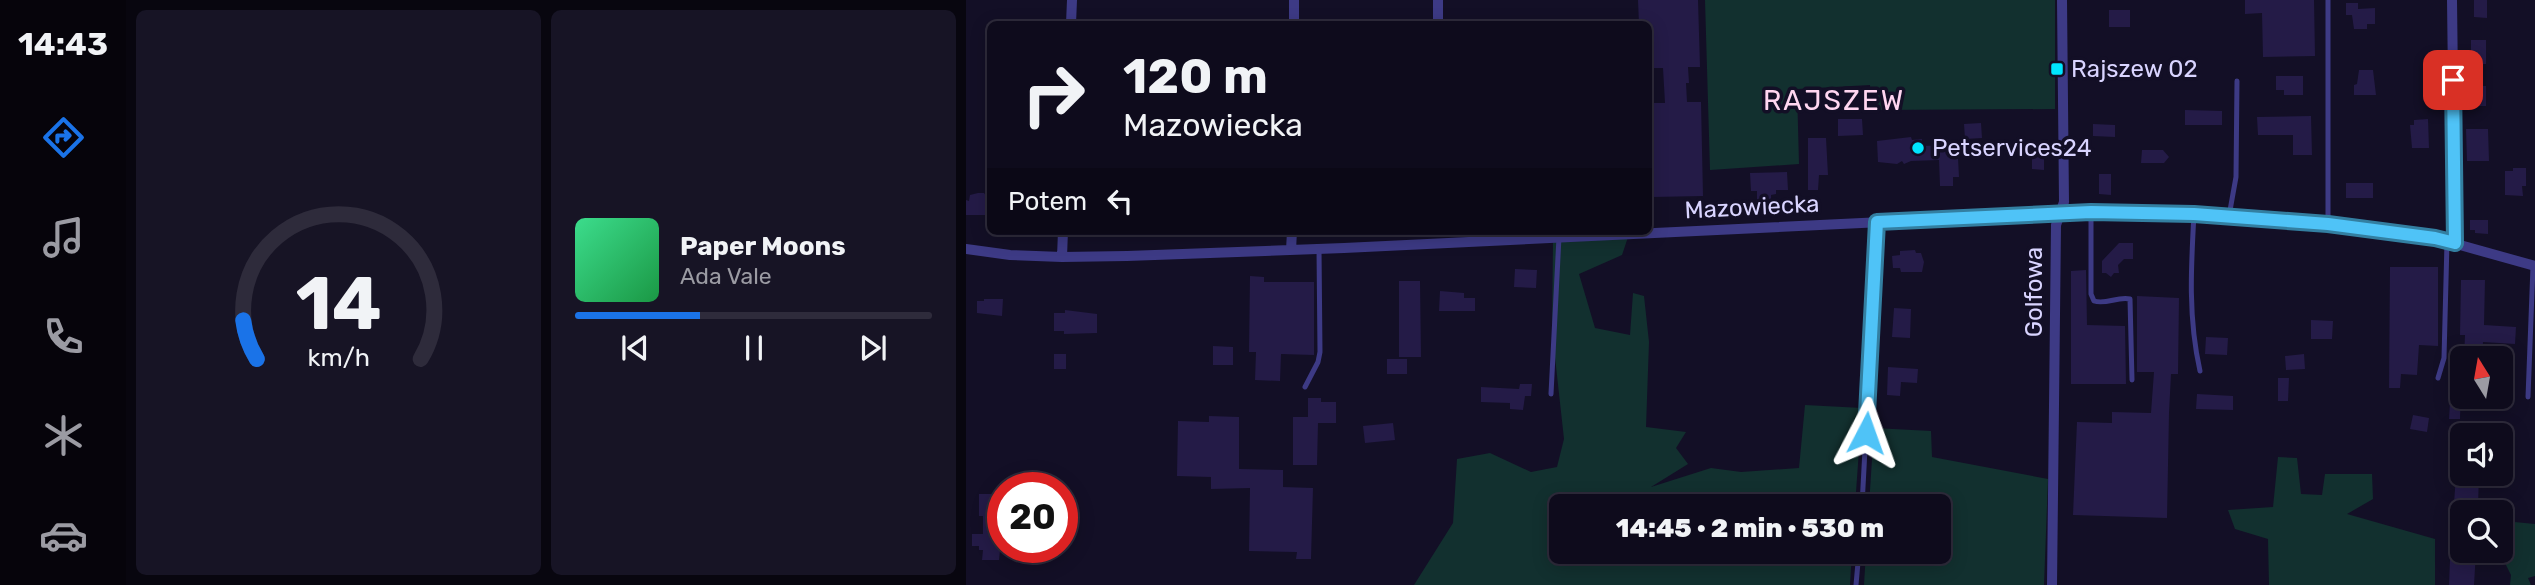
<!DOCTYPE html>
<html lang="pl">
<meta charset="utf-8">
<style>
:root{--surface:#0e0b1c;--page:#171425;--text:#f1f3f6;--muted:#9b9ba3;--line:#2e2b3b;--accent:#1a73e8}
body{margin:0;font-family:Rubik,sans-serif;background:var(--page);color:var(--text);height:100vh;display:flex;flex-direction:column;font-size:26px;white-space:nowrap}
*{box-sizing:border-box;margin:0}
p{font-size:23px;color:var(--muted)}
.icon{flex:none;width:38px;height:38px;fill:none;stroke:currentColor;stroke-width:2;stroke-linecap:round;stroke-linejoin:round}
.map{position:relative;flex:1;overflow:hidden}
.side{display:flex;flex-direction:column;gap:10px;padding:10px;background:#08060f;width:840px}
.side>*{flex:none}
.hud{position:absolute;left:21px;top:21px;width:665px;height:214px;border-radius:10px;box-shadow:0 4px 18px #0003,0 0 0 2px var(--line);background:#0e0b1c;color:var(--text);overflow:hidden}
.needle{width:46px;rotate:349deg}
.fabs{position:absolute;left:1484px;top:346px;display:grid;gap:14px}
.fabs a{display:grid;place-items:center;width:63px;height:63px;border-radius:10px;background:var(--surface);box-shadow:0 4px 18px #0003,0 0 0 2px var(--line);font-size:35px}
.speed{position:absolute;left:21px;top:472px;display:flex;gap:14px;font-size:35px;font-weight:700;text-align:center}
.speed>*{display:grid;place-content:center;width:91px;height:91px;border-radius:50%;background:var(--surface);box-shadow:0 4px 18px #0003,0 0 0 2px var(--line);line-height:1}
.speed .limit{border:10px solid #d22;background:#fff;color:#111}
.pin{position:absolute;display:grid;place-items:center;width:60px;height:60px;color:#fff;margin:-30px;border-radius:14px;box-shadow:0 4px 10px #0006}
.me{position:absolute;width:77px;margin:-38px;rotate:4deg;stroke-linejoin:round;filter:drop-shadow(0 0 5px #0008)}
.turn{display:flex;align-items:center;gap:24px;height:147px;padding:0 21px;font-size:32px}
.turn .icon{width:91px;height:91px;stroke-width:2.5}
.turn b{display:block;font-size:49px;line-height:60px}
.then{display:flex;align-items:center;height:66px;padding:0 21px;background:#0003;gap:14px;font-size:26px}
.side .tile{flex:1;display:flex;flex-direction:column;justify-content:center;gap:10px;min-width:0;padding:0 24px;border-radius:10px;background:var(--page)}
.side .dial{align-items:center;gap:0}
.dial svg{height:182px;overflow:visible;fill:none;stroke:var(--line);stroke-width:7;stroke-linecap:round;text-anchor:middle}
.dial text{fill:var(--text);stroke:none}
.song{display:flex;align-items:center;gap:21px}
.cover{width:84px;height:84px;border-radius:10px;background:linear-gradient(135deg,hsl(150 70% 55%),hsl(140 70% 35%))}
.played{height:7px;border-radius:4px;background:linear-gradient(90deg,var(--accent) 35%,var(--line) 35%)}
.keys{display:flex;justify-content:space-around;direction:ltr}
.side .tiles{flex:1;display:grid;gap:10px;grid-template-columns:repeat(2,1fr)}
.trip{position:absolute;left:583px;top:494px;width:402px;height:70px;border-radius:10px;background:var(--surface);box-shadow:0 4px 18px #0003,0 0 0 2px var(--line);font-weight:800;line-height:70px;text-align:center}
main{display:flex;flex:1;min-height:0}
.tab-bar{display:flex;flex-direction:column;width:126px;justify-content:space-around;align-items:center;background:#06040b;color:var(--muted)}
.tab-bar .icon{width:49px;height:49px}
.tab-bar .current{color:var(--accent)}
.tab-bar b{font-size:32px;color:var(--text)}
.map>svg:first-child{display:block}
.green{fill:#12302f}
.building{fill:#241b47}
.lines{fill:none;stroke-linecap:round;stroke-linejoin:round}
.lane{stroke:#3d3a85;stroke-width:5}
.street{stroke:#3d3a85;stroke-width:10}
.route-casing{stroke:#337fa1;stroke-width:18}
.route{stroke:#4fc3f7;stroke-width:12}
.poi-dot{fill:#00e5ff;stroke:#130f26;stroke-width:2.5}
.labels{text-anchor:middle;stroke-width:7;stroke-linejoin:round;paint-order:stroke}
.poi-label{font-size:24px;fill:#d9d4ff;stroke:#130f26;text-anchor:start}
.street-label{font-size:24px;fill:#d9d4ff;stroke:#130f26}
.quarter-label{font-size:28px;letter-spacing:2px;fill:#ffd6f0;stroke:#130f26}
</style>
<main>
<nav class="tab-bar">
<b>14:43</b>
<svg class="icon current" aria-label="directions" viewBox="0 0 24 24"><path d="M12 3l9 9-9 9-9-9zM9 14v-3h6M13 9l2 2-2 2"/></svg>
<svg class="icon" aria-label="music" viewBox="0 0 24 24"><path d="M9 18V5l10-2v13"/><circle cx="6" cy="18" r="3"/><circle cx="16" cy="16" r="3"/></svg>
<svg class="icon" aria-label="phone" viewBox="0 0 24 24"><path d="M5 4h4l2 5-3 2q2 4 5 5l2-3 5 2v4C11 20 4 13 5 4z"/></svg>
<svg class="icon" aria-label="climate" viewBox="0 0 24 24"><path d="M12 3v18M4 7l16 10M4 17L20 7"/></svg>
<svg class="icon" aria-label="car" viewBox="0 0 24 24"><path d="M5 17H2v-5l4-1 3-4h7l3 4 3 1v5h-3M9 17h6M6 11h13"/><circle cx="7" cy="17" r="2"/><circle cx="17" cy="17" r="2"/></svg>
</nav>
<section class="side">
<div class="tiles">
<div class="tile dial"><svg viewBox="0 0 100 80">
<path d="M14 69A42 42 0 1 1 86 69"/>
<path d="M14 69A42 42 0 0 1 8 52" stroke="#1a73e8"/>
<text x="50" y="56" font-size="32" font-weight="700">14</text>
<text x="50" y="72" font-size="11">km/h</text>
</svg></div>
<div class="tile">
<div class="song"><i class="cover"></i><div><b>Paper Moons</b><p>Ada Vale</p></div></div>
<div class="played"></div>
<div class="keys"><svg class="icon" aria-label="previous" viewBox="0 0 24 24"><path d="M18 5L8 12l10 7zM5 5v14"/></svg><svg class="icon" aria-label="pause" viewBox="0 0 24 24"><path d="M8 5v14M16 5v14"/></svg><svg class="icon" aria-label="next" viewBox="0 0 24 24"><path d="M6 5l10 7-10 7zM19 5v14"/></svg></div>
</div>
</div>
</section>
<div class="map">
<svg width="1569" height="585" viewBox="0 0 1569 585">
<rect width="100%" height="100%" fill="#130f26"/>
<path class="green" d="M739 0H1089V109L905 110 904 85 831 89 833 164 744 170Z
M662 237 656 255 613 274 629 328 664 335 667 293 678 296 683 342 680 427 720 432 710 448 722 464 685 487 745 468 775 472 833 468 839 405 896 408 889 506H595V551H886L884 585H448L487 523 491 459 524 453 565 472 591 467 598 439 586 330 587 241Z
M908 428 965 431 966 457 1082 479 1078 585H898L900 551H973V506H903Z
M1312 457 1331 458 1335 494 1356 495 1359 474H1406L1407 499 1381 514 1469 539V585H1303L1302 539 1269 529 1262 510 1307 507Z
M1538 521 1569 524V576L1562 578 1565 585H1544L1545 575 1536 557 1540 547Z"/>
<path class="building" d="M672 0H732L734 67H722L723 83H720L721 102H735L737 196 686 197 685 103H699L697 68H682V24H673Z
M1279 0H1348L1349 56 1297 57 1296 13 1279 14Z
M1508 0H1521V18L1508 17Z
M1380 3H1392V9L1409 8V24H1401V29H1388L1386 15H1380Z
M1143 10H1164V27H1143Z
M1505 40H1520V64H1505Z
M1393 70H1407L1410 95H1388V85L1391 84Z
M1310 76H1337V95H1318V90H1310Z
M1500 86H1520V106H1500Z
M1219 110 1256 111V125H1219Z
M1345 116 1346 155H1327V135H1292L1291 117Z
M872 119H896L897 135 872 136Z
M1462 119 1463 148H1446L1444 125H1448V120Z
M1015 123 1016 138 999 139 998 124Z
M1127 124 1149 125V137L1127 136Z
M1500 129H1522L1523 161H1501Z
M945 137 946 140 956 139V146L985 145 986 158H992L993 177H987V186H974L973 160 945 161 938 164 936 161 931 164 912 162 911 141Z
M842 138H860L862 175H853L852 190H842Z
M1176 150H1197L1203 157 1198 163H1175Z
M1066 156H1076L1078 158V170L1066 169Z
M1547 168H1560V186H1556L1557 196 1539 195V171H1547Z
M821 172 822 190H810V194L805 195V199L791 200V191H785L784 173Z
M1133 174H1145V195L1133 194Z
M1380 183H1407V198H1380Z
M12 193H18L21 197V202H24V215H0V200L3 201 4 195Z
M1504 220H1522V234L1509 233V230H1504Z
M1153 243H1167V259H1158L1152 265 1153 273H1148L1145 277 1140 273H1136V261Z
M949 250 950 253H955L958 262 956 272H935L934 268H927L926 256 934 255V251Z
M1424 267H1472V346L1453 345 1451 375 1435 374 1434 388H1423Z
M549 269 571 270 570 288 548 287Z
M1120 270 1121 325 1159 326 1160 384H1105V271Z
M284 276 298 277V282H348V355L315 354 314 381 289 380 290 352H283Z
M1495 280H1519L1518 325 1550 327 1549 344 1517 342 1516 359H1498L1499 335H1494Z
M433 281H454L455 357H433Z
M474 291 498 293V298H509V311H473Z
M1171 296 1213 298 1212 374H1205L1203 413 1201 518 1107 515 1111 422 1146 423V412L1185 413 1188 372H1171Z
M18 299H37L36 316 11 313V301H18Z
M928 308 945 309 944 338 926 337Z
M99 310 131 314V333L98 334V331H88V313H99Z
M1345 320 1367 321 1366 339H1345Z
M1240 337 1262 338 1261 355 1239 354Z
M247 346 267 347V365H247Z
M88 354H100V369H88Z
M1338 354 1339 369 1320 370 1319 356Z
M421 359H441V374H421Z
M922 367 952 369 951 383 935 382 934 396 921 395Z
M1312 378H1323L1322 401H1312Z
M554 384H566L565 396H559L557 410 544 409V403L515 402V387L553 389Z
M1485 386H1495L1494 419H1483Z
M1231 394 1267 396V410L1230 409Z
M342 398H355V402H370V423H352L351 465H327V417H342Z
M1447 415 1463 418 1461 432 1444 429Z
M243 416 273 417V469L317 470V487L347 488 345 559H330L331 552 283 551 284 488 245 489V477L211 476 212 421 243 422Z
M427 423 429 440 399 443 397 426Z
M1501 423 1530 427 1529 436H1500Z
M1490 474H1513L1512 506 1488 504Z
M13 494H29V535H37V550H34L33 560H16L17 550H13V546H6V534H17V516H13Z
M1485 535H1496V551H1510L1508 585H1483Z"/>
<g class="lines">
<path class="lane" d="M1362 0V224
M1125 212V294L1128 301C1140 305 1152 296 1164 299L1166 380
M1228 214C1225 267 1222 318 1234 371
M1263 216 1270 177 1271 81
M1472 378 1478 358 1481 242
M339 387 352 362 354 352 353 249
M585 394 593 237
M1562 397 1567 266
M896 506 911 222
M890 585 893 551"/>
<path class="street" d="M1486 0 1489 243
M105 24 106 0
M328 24V0
M472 24V0
M0 249 44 255 96 257 161 256 378 248 1125 212 1228 214 1362 224 1469 238 1569 266
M325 250 326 231
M96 257 97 231
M1086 585 1090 225 1098 202 1096 0"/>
</g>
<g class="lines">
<defs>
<path id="route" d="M900 433 911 222 1125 212 1228 214 1362 224 1469 238 1489 243 1487 80"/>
</defs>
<use href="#route" class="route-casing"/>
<use href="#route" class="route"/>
</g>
<g class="poi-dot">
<rect x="1084" y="62" width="14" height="14" rx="3.5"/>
<circle cx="952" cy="148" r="7"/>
</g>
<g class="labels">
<g class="poi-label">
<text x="1105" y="77">Rajszew 02</text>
<text x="966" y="156">Petservices24</text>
</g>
<g class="street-label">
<text transform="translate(786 207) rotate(-3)" y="8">Mazowiecka</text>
<text transform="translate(1068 292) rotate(-90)" y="8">Golfowa</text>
</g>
<g class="quarter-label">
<text x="868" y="110">RAJSZEW</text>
</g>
</g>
</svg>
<div class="fabs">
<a><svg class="needle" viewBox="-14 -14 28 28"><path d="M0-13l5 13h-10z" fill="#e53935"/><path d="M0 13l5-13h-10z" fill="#9b9ba3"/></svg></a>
<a><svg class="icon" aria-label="sound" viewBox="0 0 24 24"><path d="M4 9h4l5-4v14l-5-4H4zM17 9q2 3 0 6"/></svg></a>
<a><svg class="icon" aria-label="search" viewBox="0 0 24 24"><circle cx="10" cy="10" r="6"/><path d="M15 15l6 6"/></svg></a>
</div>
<div class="speed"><div class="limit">20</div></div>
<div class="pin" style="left:1487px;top:80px;background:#d93025"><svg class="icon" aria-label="arrive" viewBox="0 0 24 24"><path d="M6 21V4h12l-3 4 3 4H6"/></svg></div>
<svg class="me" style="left:900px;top:433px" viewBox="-20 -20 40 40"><path d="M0-17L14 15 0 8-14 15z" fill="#4fc3f7" stroke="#fff" stroke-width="4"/></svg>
<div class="trip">14:45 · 2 min · 530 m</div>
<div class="hud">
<div class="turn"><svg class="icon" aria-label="right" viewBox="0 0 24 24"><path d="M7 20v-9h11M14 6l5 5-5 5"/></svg><div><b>120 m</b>Mazowiecka</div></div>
<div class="then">Potem<svg class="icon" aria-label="left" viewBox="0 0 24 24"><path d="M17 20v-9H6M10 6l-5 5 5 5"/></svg></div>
</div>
</div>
</main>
